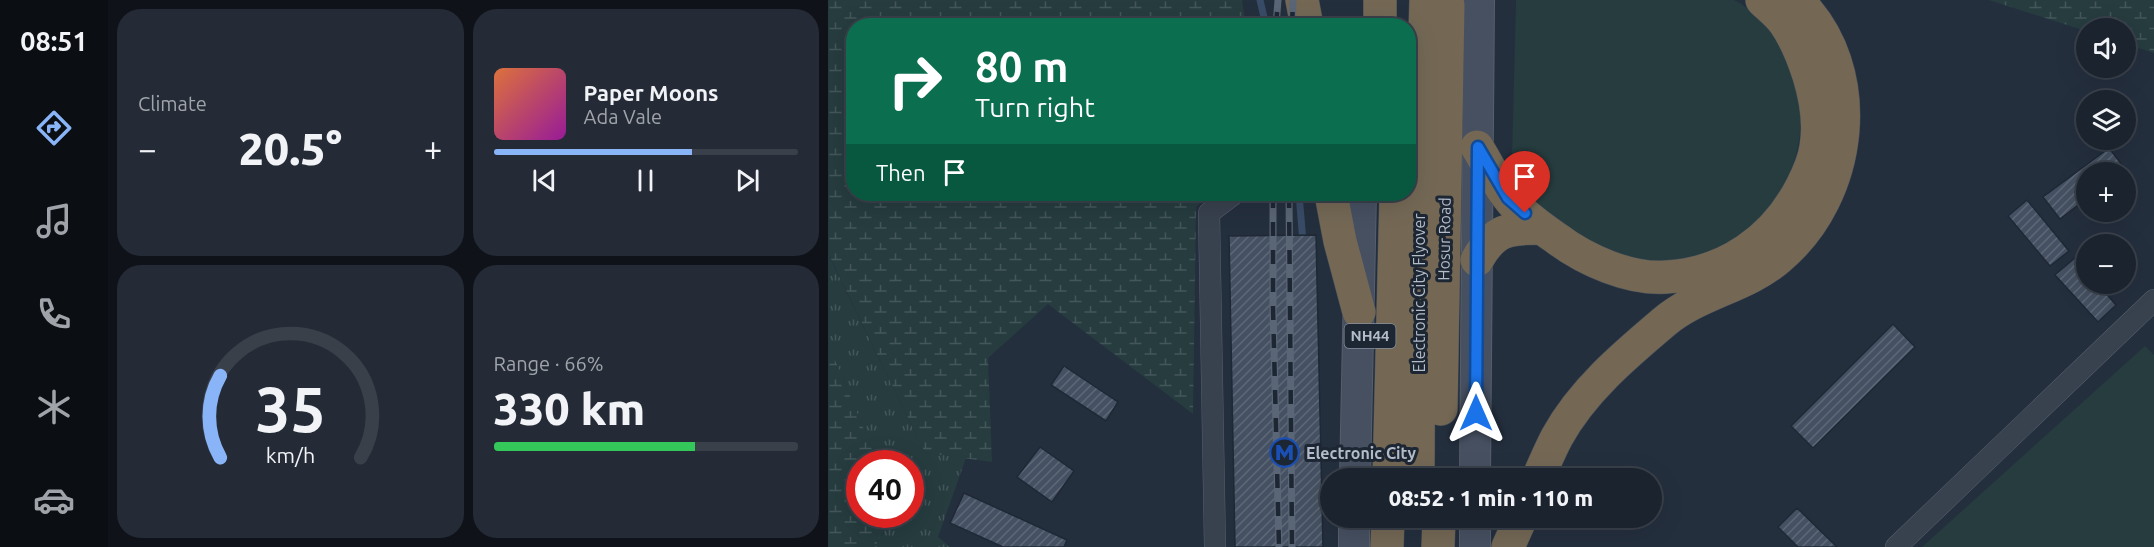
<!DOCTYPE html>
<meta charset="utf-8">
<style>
:root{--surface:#1b232e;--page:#242b36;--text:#f1f3f6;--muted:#a0a4aa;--line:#39404a;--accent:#8ab4f8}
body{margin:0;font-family:Ubuntu,sans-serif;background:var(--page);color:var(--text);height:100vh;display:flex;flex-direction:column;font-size:22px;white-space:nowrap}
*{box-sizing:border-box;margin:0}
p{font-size:20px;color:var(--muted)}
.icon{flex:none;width:33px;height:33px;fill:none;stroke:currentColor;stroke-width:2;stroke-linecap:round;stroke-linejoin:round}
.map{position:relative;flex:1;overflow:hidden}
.sheet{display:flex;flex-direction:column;gap:9px;padding:9px;background:#0f1319;width:720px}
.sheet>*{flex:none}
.guide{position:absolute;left:18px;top:18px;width:570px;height:183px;border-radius:24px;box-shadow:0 6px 24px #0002,0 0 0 2px var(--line);background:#0b6e4f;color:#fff;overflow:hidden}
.fabs{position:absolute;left:1248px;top:18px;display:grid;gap:12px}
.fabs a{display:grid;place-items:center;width:60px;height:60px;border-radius:50%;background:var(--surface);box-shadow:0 6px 24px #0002,0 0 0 2px var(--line);font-size:30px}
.speed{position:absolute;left:18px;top:450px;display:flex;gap:12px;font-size:30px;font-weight:700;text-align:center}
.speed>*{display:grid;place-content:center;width:78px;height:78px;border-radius:50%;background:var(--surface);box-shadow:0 6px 24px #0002,0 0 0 2px var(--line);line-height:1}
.speed .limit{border:9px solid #d22;background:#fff;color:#111}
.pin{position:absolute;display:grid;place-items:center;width:51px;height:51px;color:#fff;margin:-62px -26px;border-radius:50% 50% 50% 0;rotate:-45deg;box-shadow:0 0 6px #0007}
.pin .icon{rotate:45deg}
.me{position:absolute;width:66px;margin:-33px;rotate:0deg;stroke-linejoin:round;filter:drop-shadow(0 0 4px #0008)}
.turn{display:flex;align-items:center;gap:21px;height:126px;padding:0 30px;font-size:27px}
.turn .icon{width:78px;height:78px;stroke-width:2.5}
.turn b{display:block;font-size:42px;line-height:51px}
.then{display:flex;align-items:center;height:57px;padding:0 30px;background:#0003;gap:12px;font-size:22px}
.big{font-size:45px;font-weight:800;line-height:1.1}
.sheet .widget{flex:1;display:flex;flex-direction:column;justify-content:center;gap:9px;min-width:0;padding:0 21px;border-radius:24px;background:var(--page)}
.sheet .dial{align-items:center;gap:0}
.dial svg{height:156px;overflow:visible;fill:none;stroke:var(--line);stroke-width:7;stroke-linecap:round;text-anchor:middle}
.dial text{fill:var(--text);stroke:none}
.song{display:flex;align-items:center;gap:18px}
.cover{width:72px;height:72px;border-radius:9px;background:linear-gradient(135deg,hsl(20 70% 55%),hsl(300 70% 35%))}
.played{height:6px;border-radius:3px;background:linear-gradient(90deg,var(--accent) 65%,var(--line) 65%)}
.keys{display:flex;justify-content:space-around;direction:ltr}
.heat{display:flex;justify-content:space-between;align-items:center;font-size:33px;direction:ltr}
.charge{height:9px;border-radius:4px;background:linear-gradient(90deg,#34c759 66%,var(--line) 0)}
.sheet .tiles{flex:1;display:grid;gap:9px;grid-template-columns:repeat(2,1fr)}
.trip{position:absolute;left:492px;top:468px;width:342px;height:60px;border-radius:30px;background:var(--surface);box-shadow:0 6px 24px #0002,0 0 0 2px var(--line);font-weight:800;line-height:60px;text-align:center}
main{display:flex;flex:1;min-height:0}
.tab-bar{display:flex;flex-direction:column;width:108px;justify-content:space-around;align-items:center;background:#0b0e12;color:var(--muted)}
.tab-bar .icon{width:42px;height:42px}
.tab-bar .current{color:var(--accent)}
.tab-bar b{font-size:27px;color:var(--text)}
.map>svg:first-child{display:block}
.green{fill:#263c3f}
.wetland{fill:url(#wetland-marsh)}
.park{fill:url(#park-tufts)}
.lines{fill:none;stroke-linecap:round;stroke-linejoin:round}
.stream{stroke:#394c67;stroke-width:7}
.building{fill:url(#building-hatch);stroke:#1f2835;stroke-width:1.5}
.street-casing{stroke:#565f6c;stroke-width:22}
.secondary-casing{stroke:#565f6c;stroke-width:32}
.highway-casing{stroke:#434c59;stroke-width:34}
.street{stroke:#38414e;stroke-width:21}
.secondary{stroke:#465061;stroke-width:30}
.highway{stroke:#746855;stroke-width:33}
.rail-casing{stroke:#5a6575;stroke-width:7}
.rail{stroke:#1d2633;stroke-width:4.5;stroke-dasharray:14;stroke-linecap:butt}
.route-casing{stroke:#114b97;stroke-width:15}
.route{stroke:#1a73e8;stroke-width:10}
.labels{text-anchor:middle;stroke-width:6;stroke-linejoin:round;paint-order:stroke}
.shield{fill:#1d2633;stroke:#878f9c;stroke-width:1.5}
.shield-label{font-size:15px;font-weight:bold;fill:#b4bcc9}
.street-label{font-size:16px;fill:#b4bcc9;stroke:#1d2633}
.poi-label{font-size:16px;font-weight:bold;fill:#b4bcc9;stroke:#1d2633;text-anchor:start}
</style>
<main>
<nav class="tab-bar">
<b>08:51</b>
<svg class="icon current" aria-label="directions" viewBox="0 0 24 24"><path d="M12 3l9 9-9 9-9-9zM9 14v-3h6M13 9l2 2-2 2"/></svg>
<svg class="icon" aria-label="music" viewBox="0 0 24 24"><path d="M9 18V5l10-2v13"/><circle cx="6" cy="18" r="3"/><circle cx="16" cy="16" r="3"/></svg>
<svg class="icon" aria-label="phone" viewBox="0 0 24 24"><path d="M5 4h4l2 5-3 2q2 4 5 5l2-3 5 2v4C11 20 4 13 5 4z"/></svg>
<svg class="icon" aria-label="climate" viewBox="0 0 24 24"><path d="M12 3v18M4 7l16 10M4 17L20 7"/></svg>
<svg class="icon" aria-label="car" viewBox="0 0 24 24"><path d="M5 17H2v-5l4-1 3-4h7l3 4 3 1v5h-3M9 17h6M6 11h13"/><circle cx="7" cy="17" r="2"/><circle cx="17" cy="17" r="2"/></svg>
</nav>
<section class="sheet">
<div class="tiles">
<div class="widget"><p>Climate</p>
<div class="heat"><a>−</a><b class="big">20.5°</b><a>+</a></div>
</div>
<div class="widget">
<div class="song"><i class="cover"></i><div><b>Paper Moons</b><p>Ada Vale</p></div></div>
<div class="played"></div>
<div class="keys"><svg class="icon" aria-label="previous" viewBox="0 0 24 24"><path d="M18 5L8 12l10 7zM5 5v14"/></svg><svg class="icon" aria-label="pause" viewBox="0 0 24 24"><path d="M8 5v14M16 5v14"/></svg><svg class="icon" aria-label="next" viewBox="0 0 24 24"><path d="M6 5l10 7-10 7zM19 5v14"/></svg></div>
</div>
<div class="widget dial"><svg viewBox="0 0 100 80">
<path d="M14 69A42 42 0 1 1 86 69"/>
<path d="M14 69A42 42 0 0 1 14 27" stroke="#8ab4f8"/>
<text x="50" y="56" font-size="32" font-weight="700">35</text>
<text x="50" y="72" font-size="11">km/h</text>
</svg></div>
<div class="widget"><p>Range · 66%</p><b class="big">330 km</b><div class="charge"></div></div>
</div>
</section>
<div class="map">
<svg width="1326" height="547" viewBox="0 0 1326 547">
<defs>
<pattern id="wetland-marsh" width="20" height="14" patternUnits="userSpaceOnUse" patternTransform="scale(1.5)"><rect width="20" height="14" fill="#263c3f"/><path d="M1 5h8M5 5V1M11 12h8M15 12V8" fill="none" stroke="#435659"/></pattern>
<pattern id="park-tufts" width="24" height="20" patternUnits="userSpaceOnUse" patternTransform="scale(1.5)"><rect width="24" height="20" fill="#263c3f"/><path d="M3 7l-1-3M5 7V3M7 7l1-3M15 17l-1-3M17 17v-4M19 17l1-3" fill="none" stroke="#435659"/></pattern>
<pattern id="building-hatch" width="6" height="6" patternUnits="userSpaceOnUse" patternTransform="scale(1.5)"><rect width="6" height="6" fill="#455162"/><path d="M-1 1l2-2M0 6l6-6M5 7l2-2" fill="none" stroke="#5d6877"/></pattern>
</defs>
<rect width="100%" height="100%" fill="#242f3e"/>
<path class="green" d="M688 0H906C923 8 938 24 948 40 1013 133 943 261 830 261 807 261 786 252 766 243 724 223 699 200 684 157Z
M1317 346 1326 355V547H1094Z"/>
<path class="wetland" d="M0 0H414L418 25 26 26V194H382L368 207 365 414 220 304 160 358 164 462 97 453 3 259 0 245Z
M1161 0H1326V53L1298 44V28H1258V31Z
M0 343 49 460 50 463 32 464V514L58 515 59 525 47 547H0Z"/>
<path class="park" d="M0 245 3 260 97 453 138 458 110 537 122 547H47L59 526 58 515 82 514V464L50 463 0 343Z"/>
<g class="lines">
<path class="stream" d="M432 0 438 26
M471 194 475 242"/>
</g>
<path class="building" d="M1281 148 1298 170 1294 172H1258V199L1232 219 1215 197Z
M1199 200 1241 251 1222 266 1180 216Z
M488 235 495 547H407L401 236Z
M1248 257 1258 270V284H1270L1288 305 1270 322 1227 275Z
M1065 324 1087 347 985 448 963 426Z
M236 366 290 402 278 421 223 385Z
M212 447 246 471 224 502 189 477Z
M136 493 239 540 236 547H175L122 523Z
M969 508 1009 547H970L950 527Z"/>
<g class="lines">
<defs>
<path id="street" d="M387 547 381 213 406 194
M1068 547 1326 300"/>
<path id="secondary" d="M527 478 533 194
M647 478 651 0
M526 547V518
M647 547V518"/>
<path id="highway" d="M474 0 479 26
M552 26V0
M649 147C659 163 668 182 680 197 692 213 712 227 728 238 757 260 802 280 838 277 898 274 947 239 974 186 980 174 986 161 988 147 992 123 988 99 981 76 975 57 968 39 956 22 950 14 941 7 934 0
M503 194 512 241 531 312
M649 260C666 229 681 228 714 228
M613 409 620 5
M561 478 568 194
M590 478 591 218 598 0
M710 478C716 465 722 450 729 437 754 391 797 355 836 322 870 293 918 287 951 258 1025 196 1041 70 969 0
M559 547 560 518
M610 547 611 518
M680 547 693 518"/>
</defs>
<use href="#street" class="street-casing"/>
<use href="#secondary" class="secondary-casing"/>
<use href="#highway" class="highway-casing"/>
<use href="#street" class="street"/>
<use href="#secondary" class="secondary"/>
<use href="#highway" class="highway"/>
<defs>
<path id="rail" d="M448 26 450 0
M464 26 465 0
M445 194V308L451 547
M461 194 464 547"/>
</defs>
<use href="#rail" class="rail-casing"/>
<use href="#rail" class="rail"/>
</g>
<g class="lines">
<defs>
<path id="route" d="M648 413 650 147 680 198 697 213"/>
</defs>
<use href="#route" class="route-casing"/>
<use href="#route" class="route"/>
</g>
<defs>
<symbol id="metro-ring" viewBox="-11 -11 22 22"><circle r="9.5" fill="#1d2633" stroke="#1a4fb4" stroke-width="1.5"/><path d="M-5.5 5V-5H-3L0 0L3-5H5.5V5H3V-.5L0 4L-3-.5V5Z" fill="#1a4fb4"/></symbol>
</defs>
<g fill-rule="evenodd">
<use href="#metro-ring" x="440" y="436" width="33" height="33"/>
</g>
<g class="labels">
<rect class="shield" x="516.5" y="324" width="51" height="24" rx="4.5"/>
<g class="shield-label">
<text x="542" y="341">NH44</text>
</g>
<g class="street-label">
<text transform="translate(616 239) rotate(-89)" y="6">Hosur Road</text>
<text transform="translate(591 293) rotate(-90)" y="6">Electronic City Flyover</text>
</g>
<g class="poi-label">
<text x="478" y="459">Electronic City</text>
</g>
</g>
</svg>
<div class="fabs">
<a><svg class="icon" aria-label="sound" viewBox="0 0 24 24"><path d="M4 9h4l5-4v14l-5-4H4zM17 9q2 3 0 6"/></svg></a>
<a><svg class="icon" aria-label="layers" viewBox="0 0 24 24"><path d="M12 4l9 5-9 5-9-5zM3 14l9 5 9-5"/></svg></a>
<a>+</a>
<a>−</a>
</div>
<div class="speed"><div class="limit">40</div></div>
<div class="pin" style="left:697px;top:213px;background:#d93025"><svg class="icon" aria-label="arrive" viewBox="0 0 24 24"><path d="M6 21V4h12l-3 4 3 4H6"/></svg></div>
<svg class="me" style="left:648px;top:413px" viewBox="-20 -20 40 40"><path d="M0-17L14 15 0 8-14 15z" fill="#1a73e8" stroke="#fff" stroke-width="4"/></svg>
<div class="trip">08:52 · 1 min · 110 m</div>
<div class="guide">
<div class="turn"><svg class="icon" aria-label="right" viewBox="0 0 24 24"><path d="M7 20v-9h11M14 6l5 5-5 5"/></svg><div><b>80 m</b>Turn right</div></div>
<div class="then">Then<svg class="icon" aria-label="arrive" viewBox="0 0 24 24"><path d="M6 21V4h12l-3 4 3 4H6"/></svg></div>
</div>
</div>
</main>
